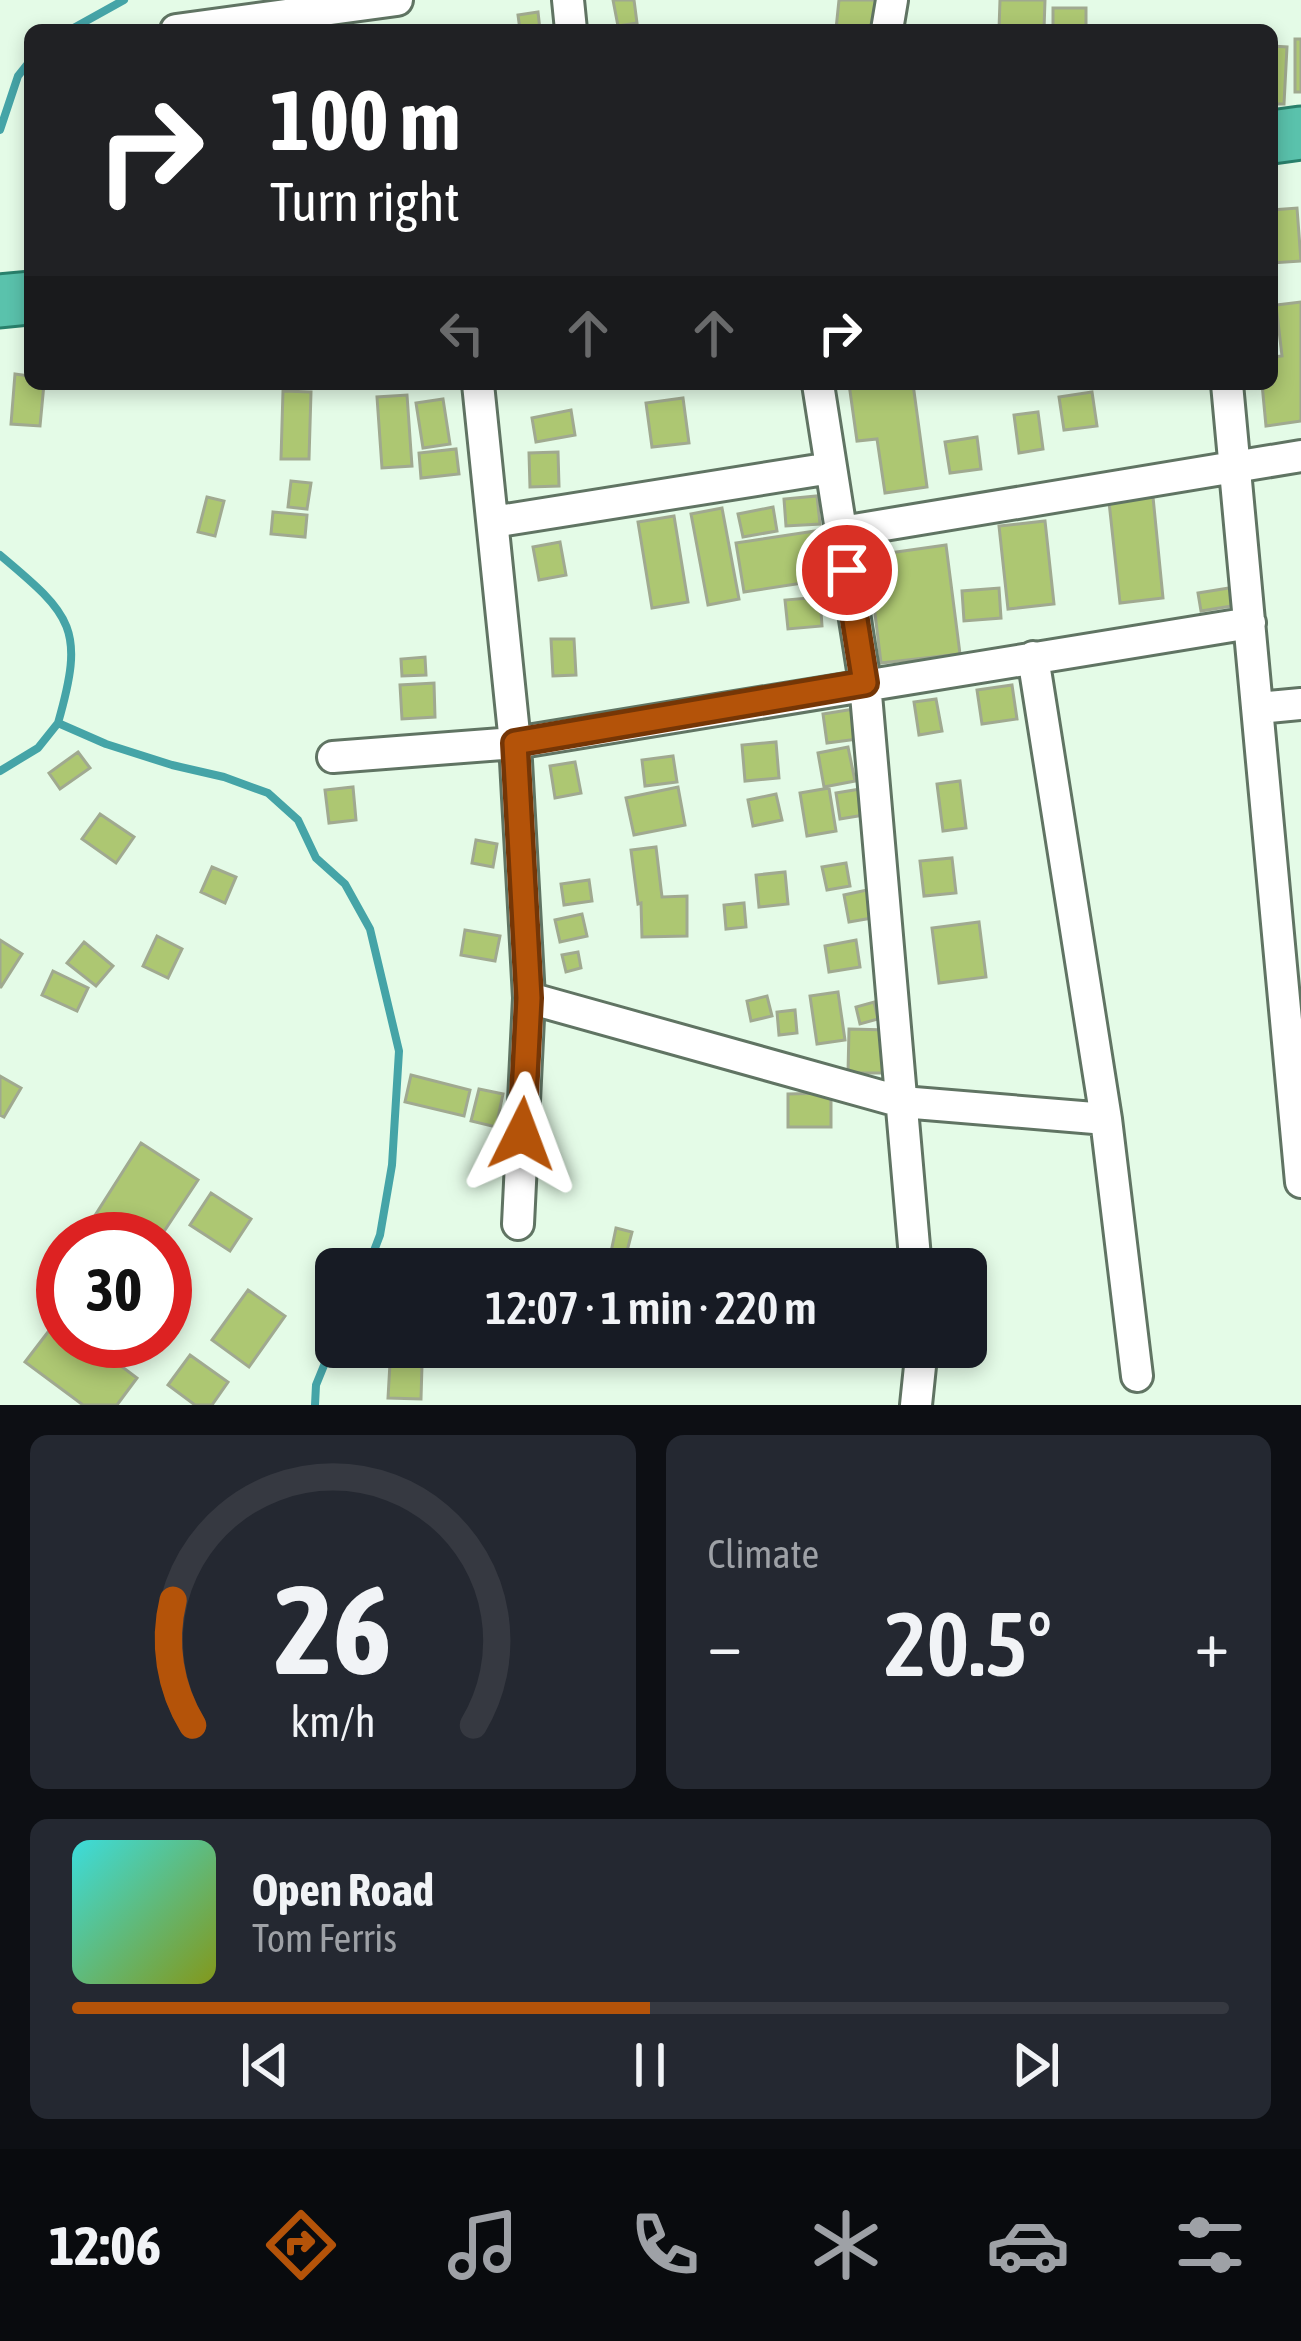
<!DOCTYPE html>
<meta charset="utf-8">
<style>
:root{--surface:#171b24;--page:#242831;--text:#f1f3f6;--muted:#9ea1a6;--line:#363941;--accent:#b45309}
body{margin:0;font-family:"Asap Condensed",sans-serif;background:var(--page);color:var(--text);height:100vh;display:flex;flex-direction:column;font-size:45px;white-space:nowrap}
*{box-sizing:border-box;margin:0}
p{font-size:39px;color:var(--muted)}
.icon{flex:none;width:66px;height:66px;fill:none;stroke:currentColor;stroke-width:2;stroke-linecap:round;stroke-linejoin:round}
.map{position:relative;height:1405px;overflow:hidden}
.side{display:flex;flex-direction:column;gap:30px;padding:30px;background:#0d0f14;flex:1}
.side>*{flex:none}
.guide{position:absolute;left:24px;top:24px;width:1254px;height:366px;border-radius:18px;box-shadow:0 6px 18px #0003;background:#202124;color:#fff;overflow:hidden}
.speed{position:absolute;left:36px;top:1212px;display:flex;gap:24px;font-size:60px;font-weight:700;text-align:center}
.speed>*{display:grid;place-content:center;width:156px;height:156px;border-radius:50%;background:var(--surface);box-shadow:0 6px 18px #0003;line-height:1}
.speed .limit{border:18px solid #d22;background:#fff;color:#111}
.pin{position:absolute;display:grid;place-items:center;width:102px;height:102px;color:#fff;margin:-51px;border:6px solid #fff;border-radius:50%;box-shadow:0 3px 12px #0007}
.me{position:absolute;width:132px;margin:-66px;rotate:3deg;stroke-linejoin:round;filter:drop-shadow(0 0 9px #0008)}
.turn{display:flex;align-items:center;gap:42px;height:252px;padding:0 48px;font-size:54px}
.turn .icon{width:156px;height:156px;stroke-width:2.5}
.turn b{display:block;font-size:84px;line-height:102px}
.lanes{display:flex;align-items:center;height:114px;padding:0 48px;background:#0003;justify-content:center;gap:60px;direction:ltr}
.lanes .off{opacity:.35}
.big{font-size:90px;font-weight:600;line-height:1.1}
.side .widget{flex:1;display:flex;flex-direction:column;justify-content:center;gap:18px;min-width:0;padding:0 42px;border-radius:18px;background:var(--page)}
.side .dial{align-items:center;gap:0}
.dial svg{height:312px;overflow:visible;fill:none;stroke:var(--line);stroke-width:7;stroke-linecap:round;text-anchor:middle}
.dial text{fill:var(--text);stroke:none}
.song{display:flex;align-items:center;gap:36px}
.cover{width:144px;height:144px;border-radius:18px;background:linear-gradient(135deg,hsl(180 70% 55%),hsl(70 70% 35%))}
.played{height:12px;border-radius:6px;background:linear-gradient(90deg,var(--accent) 50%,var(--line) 50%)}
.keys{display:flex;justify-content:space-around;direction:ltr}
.heat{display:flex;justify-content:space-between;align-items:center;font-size:66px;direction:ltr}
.side .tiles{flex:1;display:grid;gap:30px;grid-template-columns:1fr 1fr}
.widget:last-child{grid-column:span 2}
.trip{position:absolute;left:315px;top:1248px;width:672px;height:120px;border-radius:18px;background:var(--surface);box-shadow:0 6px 18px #0003;font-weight:600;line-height:120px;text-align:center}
.tab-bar{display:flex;height:192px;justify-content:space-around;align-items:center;background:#090b0e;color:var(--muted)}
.tab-bar .icon{width:84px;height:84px}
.tab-bar .active{color:var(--accent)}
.tab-bar b{font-size:54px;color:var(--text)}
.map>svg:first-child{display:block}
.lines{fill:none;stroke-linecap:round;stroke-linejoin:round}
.stream{stroke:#45a4a7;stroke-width:8}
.building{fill:#adc772;stroke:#a0a990;stroke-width:3}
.minor-casing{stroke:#607463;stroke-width:36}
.trunk-casing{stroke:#29816c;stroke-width:57}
.minor{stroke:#fff;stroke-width:30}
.trunk{stroke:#5ac2ac;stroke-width:51}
.route-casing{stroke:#753606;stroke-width:30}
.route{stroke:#b45309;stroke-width:21}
</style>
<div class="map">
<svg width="1301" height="1405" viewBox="0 0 1301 1405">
<rect width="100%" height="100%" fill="#e4fbe7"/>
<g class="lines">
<path class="stream" d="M70 30 124 0
M0 130 18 76 30 61
M0 555C73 616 85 629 58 723L106 744 172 765 224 777 268 793 298 820 316 858 345 884 370 929 399 1051 392 1165 380 1235 367 1269
M0 771 38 748 58 723
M315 1405 316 1385 336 1336"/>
</g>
<path class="building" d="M613 0H634L637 23 618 26Z
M839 0H886L882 30 836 29Z
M1000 0H1045L1044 30H999Z
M1053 8H1086V30H1053Z
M538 12 540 30H520L518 15Z
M1295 39H1301V92H1295Z
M1272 46 1287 47 1284 104H1272Z
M1297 208 1301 261 1272 263V210Z
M1301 302V421L1266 426 1262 384H1272V357L1282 356 1276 305Z
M15 374 30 376V384H44L40 426 11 424Z
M849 384H913L927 487 885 493 877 439 857 441Z
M283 391 311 392 309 459H281Z
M1092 392 1097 426 1064 430 1059 397Z
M407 395 412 466 382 468 377 397Z
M683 398 689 443 652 447 646 403Z
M443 399 450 444 423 448 416 403Z
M571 410 575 435 536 442 532 418Z
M1038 412 1043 449 1019 453 1014 415Z
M977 437 981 469 950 473 945 442Z
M456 449 459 474 421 478 419 453Z
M558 452 559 486 530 487 529 453Z
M291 481 311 483 307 509 288 507Z
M817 496 820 524 786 526 784 499Z
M207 497 224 501 215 536 198 532Z
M1153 497 1163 598 1120 603 1109 502Z
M773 507 777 531 743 537 738 514Z
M722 508 739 599 708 605 691 514Z
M273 512 307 515 305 537 271 534Z
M674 516 688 602 652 608 638 522Z
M1045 521 1054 604 1008 609 999 526Z
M815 531 822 580 744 592 736 543Z
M560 542 566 575 539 580 533 547Z
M946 545 960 654 881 663 868 556Z
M1235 587 1238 605 1201 611 1198 593Z
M999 588 1001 618 964 621 962 591Z
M820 597 822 626 788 629 785 600Z
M551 639H574L576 675 553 676Z
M425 657 426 675 402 676 401 659Z
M434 683 435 717 402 719 400 685Z
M1012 685 1017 719 982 724 977 690Z
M936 699 942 731 919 735 914 702Z
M854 709 858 739 827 743 823 714Z
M776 742 779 778 745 781 742 745Z
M848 747 855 781 824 787 818 753Z
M78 752 90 768 60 789 49 773Z
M673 756 677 782 645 786 642 760Z
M575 762 581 793 555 798 550 766Z
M960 781 966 828 943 831 937 784Z
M353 787 356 820 329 823 325 790Z
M678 787 685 825 634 835 626 798Z
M829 788 836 831 807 836 800 793Z
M860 789 864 815 840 819 836 793Z
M776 794 782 820 753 826 748 800Z
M100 814 134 837 116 863 82 839Z
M476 840 497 844 493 867 472 863Z
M656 847 662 897 687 896V936L642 937 641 903 638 904 631 850Z
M952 858 956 893 924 896 920 861Z
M846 863 850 886 827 890 822 867Z
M212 867 236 877 225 903 201 892Z
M785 872 788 904 759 907 756 875Z
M589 880 592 901 564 905 561 884Z
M867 890 872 918 849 922 844 895Z
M744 903 746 927 726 929 724 905Z
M582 914 587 936 560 942 555 920Z
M979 922 986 977 939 983 932 928Z
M465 930 500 936 495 961 461 955Z
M157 936 182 949 168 978 143 966Z
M0 940 22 954 1 987H0Z
M856 940 860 967 829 972 825 946Z
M84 942 113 966 96 986 67 963Z
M578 952 581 968 566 972 562 955Z
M53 971 88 988 77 1011 42 995Z
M838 992 845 1040 817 1044 810 996Z
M767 996 772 1016 751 1021 747 1001Z
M874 1002 878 1019 860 1024 856 1007Z
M795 1010 797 1033 779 1035 777 1012Z
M849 1029 889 1030 888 1073H848Z
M411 1075 470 1090 464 1116 405 1102Z
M0 1076 21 1088 4 1117 0 1115Z
M479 1089 503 1094 496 1127 471 1121Z
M831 1093V1127H788V1094Z
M141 1143 198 1180 159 1239H80Z
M211 1193 251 1219 230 1251 190 1225Z
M616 1228 632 1232 626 1255 611 1252Z
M248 1290 285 1316 249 1367 212 1340Z
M58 1319 63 1323V1341H88L137 1378 117 1405H83L25 1362Z
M190 1355 228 1382 212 1405H195L168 1385Z
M390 1363 422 1365 421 1399 388 1398Z"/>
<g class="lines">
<defs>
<path id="minor" d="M568 0 571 30
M176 30 397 0
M887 30 892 0
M478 384 515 743 529 998 518 1224
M818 384 865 683 916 1269
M1227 384 1301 1182
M493 522 831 468
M842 532 1301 456
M1033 657 1106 1119 1137 1376
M1258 708 1301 704
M333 757 515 743 1250 623
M529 998 902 1102 1106 1119
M916 1405 922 1347"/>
<path id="trunk" d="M1272 137 1301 133
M0 301 30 298"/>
</defs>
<use href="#minor" class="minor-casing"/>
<use href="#trunk" class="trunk-casing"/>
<use href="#minor" class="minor"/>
<use href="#trunk" class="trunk"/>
</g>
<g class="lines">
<defs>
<path id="route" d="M522 1134 529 998 515 743 865 683 847 570"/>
</defs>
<use href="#route" class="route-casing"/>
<use href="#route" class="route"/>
</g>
</svg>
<div class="speed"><div class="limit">30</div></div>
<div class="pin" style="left:847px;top:570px;background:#d93025"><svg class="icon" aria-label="arrive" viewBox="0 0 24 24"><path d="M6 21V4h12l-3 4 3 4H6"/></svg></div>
<svg class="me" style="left:522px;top:1134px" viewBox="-20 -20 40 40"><path d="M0-17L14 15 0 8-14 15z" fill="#b45309" stroke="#fff" stroke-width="4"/></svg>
<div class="trip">12:07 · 1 min · 220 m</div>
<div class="guide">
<div class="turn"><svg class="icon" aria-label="right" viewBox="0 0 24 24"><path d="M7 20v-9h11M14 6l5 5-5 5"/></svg><div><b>100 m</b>Turn right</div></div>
<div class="lanes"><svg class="icon off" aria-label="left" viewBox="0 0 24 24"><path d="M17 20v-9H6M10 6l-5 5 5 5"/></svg><svg class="icon off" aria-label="ahead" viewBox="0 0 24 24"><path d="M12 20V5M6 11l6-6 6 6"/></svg><svg class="icon off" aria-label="ahead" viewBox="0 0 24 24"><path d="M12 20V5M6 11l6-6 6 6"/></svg><svg class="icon" aria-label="right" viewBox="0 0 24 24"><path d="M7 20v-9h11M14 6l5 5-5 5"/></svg></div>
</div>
</div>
<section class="side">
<div class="tiles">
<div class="widget dial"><svg viewBox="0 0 100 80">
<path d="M14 69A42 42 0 1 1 86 69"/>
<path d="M14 69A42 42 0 0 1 9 37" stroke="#b45309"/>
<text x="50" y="56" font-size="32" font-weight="700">26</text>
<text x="50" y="72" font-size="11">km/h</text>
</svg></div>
<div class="widget"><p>Climate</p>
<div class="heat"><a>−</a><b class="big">20.5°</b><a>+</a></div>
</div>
<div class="widget">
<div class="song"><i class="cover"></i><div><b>Open Road</b><p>Tom Ferris</p></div></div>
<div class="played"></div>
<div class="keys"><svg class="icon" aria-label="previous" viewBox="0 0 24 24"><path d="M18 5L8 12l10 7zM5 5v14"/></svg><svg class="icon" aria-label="pause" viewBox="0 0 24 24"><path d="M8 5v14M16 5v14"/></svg><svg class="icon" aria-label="next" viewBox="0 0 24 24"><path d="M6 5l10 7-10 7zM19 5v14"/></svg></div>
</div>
</div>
</section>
<nav class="tab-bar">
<b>12:06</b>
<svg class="icon active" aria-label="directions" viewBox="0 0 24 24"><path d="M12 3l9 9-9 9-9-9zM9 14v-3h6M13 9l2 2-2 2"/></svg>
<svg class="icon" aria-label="music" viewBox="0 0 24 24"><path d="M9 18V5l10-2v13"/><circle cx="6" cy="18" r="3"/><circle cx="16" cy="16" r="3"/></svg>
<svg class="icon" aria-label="phone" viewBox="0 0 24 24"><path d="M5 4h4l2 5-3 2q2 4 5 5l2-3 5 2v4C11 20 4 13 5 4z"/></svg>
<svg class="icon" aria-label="climate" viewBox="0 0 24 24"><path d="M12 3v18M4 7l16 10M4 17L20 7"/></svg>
<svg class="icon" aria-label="car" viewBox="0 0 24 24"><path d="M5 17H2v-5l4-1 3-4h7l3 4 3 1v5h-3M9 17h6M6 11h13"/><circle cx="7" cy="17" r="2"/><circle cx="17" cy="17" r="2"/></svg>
<svg class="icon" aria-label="filters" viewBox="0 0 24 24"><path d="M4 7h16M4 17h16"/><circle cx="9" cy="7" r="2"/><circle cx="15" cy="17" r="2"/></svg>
</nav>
